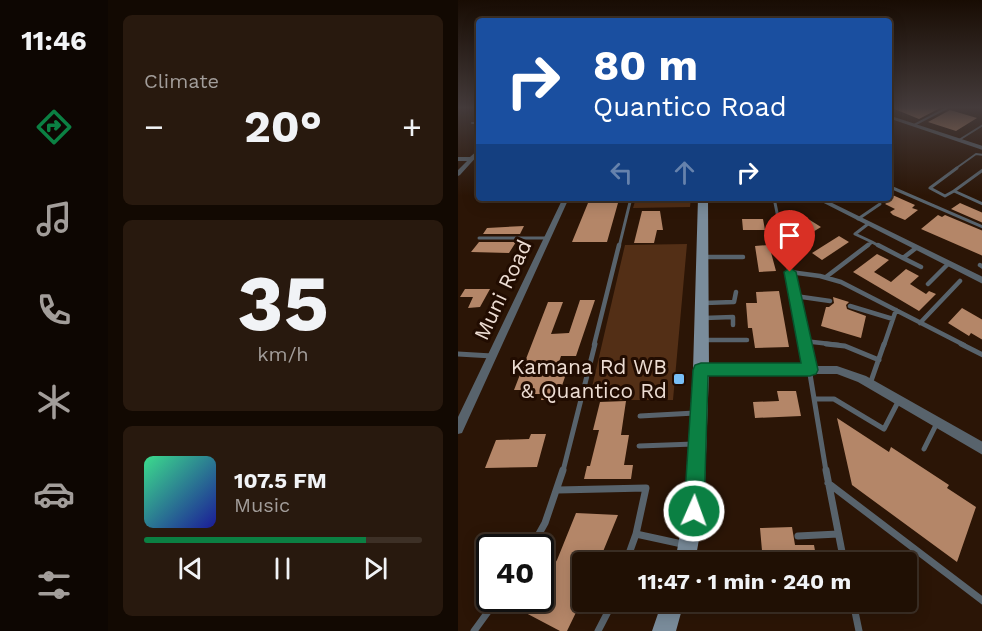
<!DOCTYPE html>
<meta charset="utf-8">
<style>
:root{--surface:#201004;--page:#28190e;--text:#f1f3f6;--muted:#a29d9a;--line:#3d3026;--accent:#0b8043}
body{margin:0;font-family:"Work Sans",sans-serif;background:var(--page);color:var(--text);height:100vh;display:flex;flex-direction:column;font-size:22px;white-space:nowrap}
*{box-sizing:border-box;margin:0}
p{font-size:20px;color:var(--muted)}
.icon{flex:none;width:33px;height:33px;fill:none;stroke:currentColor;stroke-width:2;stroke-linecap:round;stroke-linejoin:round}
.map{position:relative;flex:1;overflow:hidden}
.sheet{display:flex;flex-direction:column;gap:15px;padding:15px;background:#120902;width:350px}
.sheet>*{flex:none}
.banner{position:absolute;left:18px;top:18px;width:416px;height:183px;border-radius:6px;box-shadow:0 3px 15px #0003,0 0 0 2px var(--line);background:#1a4fa0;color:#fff;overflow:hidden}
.speed{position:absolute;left:18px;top:534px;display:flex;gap:12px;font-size:30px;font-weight:700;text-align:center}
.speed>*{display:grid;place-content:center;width:78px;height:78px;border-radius:50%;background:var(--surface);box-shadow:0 3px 15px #0003,0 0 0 2px var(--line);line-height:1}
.speed .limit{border:3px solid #111;border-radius:9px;background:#fff;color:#111}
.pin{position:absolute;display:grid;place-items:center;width:51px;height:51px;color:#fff;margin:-62px -26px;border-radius:50% 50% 50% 0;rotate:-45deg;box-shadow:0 0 6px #0007}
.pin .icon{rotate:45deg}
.me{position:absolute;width:66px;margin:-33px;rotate:2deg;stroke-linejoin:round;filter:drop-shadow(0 0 4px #0008)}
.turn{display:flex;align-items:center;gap:21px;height:126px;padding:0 18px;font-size:27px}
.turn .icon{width:78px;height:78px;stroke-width:2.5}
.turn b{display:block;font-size:42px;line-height:51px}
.lanes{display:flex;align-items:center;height:57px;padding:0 18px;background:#0003;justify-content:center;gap:30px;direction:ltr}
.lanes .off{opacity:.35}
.big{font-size:45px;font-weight:700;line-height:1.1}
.sheet .card{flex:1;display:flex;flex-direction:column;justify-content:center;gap:9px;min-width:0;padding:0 21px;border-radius:9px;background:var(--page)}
.sheet .dial{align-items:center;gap:0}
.dial b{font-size:78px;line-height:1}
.song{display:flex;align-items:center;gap:18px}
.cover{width:72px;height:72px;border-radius:9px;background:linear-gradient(135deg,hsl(150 70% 55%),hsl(240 70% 35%))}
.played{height:6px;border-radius:3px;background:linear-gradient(90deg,var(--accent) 80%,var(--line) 80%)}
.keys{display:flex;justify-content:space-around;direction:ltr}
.heat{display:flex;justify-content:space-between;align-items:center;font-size:33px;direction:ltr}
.trip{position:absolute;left:114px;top:552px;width:345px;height:60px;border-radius:6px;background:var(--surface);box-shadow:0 3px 15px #0003,0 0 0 2px var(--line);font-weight:700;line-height:60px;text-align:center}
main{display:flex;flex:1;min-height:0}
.tabs{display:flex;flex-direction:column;width:108px;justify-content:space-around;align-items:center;background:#0d0602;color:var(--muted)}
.tabs .icon{width:42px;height:42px}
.tabs .on{color:var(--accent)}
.tabs b{font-size:27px;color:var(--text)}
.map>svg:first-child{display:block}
.green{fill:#532f16}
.building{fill:#b48668}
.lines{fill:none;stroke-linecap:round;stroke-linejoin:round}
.lane-far4{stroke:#58636c;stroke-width:2}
.lane-far3{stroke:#58636c;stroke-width:3}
.lane-far2{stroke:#58636c;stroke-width:4.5}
.lane-far1{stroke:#58636c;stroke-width:5}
.lane{stroke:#58636c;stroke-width:7}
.street{fill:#58636c;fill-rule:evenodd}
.secondary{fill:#7a8c9b;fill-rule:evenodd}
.route{fill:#0b8043;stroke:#07532c;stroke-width:1.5}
.poi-dot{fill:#78bff7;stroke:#210c01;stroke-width:2}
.labels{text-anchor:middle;stroke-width:6;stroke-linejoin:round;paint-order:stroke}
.street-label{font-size:21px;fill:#edddd3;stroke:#210c01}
.poi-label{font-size:21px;fill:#edddd3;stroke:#210c01;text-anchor:end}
</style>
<main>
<nav class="tabs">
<b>11:46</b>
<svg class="icon on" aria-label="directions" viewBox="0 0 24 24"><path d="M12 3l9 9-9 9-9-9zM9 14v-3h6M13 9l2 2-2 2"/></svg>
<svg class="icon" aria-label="music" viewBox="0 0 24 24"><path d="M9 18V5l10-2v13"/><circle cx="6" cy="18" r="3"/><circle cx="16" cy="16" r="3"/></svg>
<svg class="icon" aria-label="phone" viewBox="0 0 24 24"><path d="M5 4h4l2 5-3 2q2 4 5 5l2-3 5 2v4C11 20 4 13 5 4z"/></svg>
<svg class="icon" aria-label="climate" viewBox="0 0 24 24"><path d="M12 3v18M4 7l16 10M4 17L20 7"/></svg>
<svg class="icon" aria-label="car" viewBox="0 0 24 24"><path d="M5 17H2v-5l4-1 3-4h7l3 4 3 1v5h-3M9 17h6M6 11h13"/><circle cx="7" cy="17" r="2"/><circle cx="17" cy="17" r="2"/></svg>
<svg class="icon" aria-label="filters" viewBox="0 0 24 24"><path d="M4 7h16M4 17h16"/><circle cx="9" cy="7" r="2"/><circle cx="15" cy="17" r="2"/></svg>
</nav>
<section class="sheet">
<div class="card"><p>Climate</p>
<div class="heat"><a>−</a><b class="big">20°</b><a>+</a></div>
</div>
<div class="card dial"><b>35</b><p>km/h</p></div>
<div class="card">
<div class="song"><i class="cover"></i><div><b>107.5 FM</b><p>Music</p></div></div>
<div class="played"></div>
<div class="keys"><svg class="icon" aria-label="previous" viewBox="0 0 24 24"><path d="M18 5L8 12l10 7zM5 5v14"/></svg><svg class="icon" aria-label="pause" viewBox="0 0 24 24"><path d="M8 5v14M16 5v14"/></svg><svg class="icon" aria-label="next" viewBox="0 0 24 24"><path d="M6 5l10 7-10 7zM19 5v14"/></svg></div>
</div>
</section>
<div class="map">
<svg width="525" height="631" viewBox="0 0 525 631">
<rect width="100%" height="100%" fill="#2b1506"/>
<path class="green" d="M178 198H233L232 207 175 208Z
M229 244 215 400H131L167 245Z"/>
<path class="building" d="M434 108H482L461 119Z
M492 110 519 118 498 131 470 122Z
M430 193 457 205 454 208 460 210 447 220 435 215 432 212 437 209 427 204 430 202Z
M130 203H160L149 242H114Z
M502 203 525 213V223L493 209Z
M333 210 347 217 363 227 340 241Z
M184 211H202L205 230H199L196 243H176Z
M480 215 484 217 487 215 525 231V256L463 229Z
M284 219H305L307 230H285Z
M66 226 62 234H25L29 228Z
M381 236 391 242 364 260 354 253Z
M21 242H58L51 253 13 252Z
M311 245 318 271 301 272 297 246Z
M419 254 431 260 416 272 433 282 448 269 461 276 452 284 468 294 471 291 478 294 461 311 395 272Z
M7 289H32L22 307 10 308 15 297H2Z
M321 291 331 347 297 348 294 328H290L288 303H299L298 292Z
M375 297 391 302 388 305 389 309 408 316 403 338 363 326 368 307H371L376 303Z
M122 300H137L118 356H103L97 374H108L99 400H83L85 394H63L64 390H56L90 302H105L93 334 111 333Z
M504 308 525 320V340L513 333 511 336 490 323Z
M319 391H338L343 416 297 418 295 402 321 401Z
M168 401 163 435H171L166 465H175L173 479H126L129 466H132L141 430H135L142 402Z
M379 418 431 452 433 447 491 485 489 488 518 507 499 562 394 485Z
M73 434H88L79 467 27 468 38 440 71 439Z
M118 513 160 515 144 554 150 557 147 562H124V600L109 631H102L66 612 75 598H82V586L99 560Z
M334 527 337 545H356L359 562H305L302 528Z
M414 602H435L438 614 416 613Z"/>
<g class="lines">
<path class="lane-far4" d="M14 123H21
M456 125 489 108
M501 140 525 125
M497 169 518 154 525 155"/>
<path class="lane-far3" d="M525 170 496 191 525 204
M430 186 525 227
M496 191 487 196 472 188 499 168
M316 198 326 247
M400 219 422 204
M410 224 397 234 414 242
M21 238H89
M161 247 173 198
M408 247 414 242 423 247"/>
<path class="lane-far2" d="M326 245 347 345
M420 245 445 258 458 248
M244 257H285
M445 258 463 267
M522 265 525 267
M332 272 362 276 383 282 506 345
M368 277 410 245
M470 284 490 264
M337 296 372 301
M246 303 276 302 278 292
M392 306 435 319
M246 318 275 317V325
M462 323 502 281
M246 340H289
M346 341 381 345
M136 345 161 245
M426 345 438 310"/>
<path class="lane-far1" d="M347 344 368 471
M368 344 387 346 421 360
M503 344 525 355
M0 354 34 356
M412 384 426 344
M357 399H376L426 429 441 400
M182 416 237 413
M181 446 236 444
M466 449 479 423
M105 471 137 344"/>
<path class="lane" d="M368 470 386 562
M370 483 525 601
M100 490 188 488 178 534
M340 536 380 534
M73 548 87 523 105 470
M168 562 178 534 224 544
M395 602 401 631
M16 631 40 598
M140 631 155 602"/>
<path class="street" d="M430 115 525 146V150L430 118Z
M21 149V154L2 175 0 176V170L9 161H0V157H12Z
M105 198H111L4 433 0 434V417Z
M356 198H364L525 277V284Z
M243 366H379L408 376 525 442V455L400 382 379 374H243L239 373 238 370 239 367Z"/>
<path class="secondary" d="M240 198H250L251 370 246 511 237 562H217L226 511 235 370Z
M204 602H226L218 631H194Z"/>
</g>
<linearGradient id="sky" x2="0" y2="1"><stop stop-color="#180c03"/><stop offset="0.55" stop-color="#443b3b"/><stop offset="1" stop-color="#443b3b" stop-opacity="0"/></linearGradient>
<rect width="525" height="196" fill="url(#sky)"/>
<path class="route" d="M332 268 338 272 360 370 358 374 352 376H250L246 511 243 518 236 521 229 518 226 511 235 370 237 365 243 363H343L326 272Z"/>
<rect class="poi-dot" x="215" y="373" width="12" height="12" rx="3"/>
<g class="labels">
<g class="street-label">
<text transform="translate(45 290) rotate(-65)" y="7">Muni Road</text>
</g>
<g class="poi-label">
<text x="209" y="374">Kamana Rd WB<tspan x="209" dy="24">&amp; Quantico Rd</tspan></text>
</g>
</g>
</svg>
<div class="speed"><div class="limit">40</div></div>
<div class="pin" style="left:332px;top:272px;background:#d93025"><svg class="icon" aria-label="arrive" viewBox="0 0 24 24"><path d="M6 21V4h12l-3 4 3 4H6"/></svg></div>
<svg class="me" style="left:236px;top:511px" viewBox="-20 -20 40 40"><circle r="17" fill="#0b8043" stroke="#fff" stroke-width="3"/><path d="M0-11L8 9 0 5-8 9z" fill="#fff"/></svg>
<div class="trip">11:47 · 1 min · 240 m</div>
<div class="banner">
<div class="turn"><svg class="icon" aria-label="right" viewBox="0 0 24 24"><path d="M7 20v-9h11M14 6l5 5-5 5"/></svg><div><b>80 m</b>Quantico Road</div></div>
<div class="lanes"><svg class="icon off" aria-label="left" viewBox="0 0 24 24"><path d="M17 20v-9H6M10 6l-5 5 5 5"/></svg><svg class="icon off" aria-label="ahead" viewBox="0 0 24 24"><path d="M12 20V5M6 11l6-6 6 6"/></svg><svg class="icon" aria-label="right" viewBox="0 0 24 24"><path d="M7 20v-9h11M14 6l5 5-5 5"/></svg></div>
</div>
</div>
</main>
